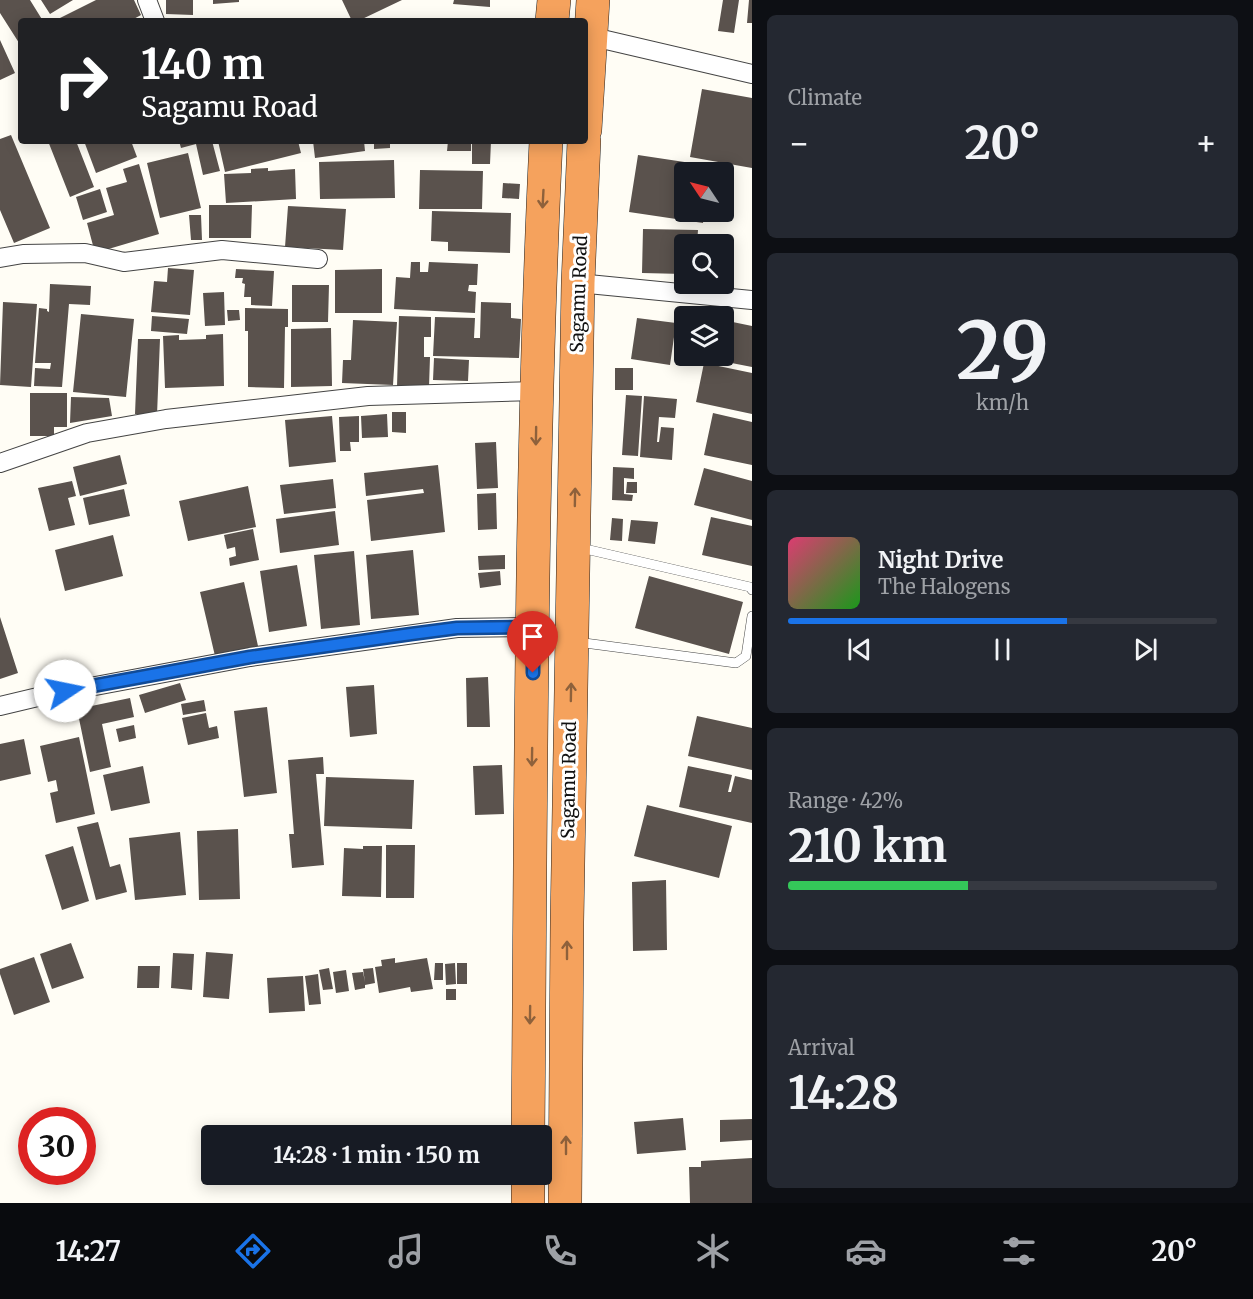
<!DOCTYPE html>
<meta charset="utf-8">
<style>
:root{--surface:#171b24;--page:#242831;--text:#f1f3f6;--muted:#9ea1a6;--line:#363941;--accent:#1a73e8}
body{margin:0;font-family:Merriweather,serif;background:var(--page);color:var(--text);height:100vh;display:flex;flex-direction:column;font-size:22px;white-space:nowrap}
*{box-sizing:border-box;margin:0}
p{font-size:20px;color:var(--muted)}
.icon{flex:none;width:33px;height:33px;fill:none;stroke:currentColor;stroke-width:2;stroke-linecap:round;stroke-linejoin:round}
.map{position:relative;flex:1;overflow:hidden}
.sheet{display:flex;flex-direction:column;gap:15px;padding:15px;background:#0d0f14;width:501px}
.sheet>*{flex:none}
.top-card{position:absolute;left:18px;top:18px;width:570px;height:126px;border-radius:6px;box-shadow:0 3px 15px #0003;background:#202124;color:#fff;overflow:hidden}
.needle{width:39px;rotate:305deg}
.buttons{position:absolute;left:674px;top:162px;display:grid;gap:12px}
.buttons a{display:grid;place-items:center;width:60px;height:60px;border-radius:6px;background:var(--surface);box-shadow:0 3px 15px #0003;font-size:30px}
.speed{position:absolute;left:18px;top:1107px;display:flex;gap:12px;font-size:30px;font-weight:700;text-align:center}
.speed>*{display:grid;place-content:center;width:78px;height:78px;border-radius:50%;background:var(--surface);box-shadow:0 3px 15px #0003;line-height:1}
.speed .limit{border:9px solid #d22;background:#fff;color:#111}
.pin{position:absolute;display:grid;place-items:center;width:51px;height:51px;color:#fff;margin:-62px -26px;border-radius:50% 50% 50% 0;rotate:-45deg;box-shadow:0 0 6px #0007}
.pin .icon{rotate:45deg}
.me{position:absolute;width:66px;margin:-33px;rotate:79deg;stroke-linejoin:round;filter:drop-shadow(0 0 4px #0008)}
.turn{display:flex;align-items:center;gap:21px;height:126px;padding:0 24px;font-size:27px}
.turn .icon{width:78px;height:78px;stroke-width:2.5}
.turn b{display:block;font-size:42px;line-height:51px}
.big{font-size:45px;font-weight:700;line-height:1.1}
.sheet .widget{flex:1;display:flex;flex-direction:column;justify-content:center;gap:9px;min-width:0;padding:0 21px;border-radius:9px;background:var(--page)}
.sheet .dial{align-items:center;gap:0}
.dial b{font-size:78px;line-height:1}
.song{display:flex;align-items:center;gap:18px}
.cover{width:72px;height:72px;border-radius:9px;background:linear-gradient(135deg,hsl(340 70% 55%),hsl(120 70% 35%))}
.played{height:6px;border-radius:3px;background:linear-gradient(90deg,var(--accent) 65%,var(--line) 65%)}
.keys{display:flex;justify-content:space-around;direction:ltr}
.heat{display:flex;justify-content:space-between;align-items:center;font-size:33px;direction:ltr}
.charge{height:9px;border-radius:4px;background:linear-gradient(90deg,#34c759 42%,var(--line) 0)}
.trip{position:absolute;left:201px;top:1125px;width:351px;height:60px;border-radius:6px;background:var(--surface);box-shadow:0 3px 15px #0003;font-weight:700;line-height:60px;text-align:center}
.tab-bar{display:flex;height:96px;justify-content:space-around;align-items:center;background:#090b0e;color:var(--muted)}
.tab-bar .icon{width:42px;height:42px}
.tab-bar .current{color:var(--accent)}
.tab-bar b{font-size:27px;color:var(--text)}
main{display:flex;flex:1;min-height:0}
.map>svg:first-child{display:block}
.building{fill:#5a524d}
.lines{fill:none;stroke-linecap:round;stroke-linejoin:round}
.lane-casing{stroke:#444;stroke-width:10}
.street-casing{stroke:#444;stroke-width:20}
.highway-casing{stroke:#222;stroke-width:34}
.lane{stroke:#fff;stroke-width:9}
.street{stroke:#fff;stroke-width:18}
.highway{stroke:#f5a25d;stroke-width:33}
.oneway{stroke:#8e613b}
.route-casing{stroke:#114b97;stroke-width:15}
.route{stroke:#1a73e8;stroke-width:10}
.labels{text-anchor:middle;stroke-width:6;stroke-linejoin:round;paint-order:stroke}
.street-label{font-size:18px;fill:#111;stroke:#fff}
</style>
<main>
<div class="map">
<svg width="752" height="1203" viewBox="0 0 752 1203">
<rect width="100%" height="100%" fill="#fffdf5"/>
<path class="building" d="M0 0H30L43 21H21V46L0 13Z
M41 0H73L50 14Z
M96 0H134L141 15 130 21H61L60 18Z
M166 0H193V15L166 14Z
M213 0H239V2L213 4Z
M342 0H402L358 21H352Z
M454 0H490V7L453 4Z
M723 0H739L734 33 718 31Z
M749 0H752V23H747Z
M0 40 15 73 0 80Z
M702 89 752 98V168L690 157Z
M11 135 50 228 14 243 0 210V139Z
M48 141H76L94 187 70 197Z
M84 141H131L137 157 96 173Z
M179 141H212L220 171 203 175 196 144 181 148Z
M218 141H298L301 153 225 172Z
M313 141H364L365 151 315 158Z
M374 141H390V148L374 149Z
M448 141H471V151H447Z
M472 141H491L490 164H472Z
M188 153 201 208 160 218 147 163Z
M638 155 711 166 710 172H684V212H704L703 223 629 212Z
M394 160 395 198 320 199 319 162Z
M139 164 159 234 95 253 87 223 114 215 106 188 127 182 123 169Z
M268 168V171L295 169 296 199 226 203 224 174 251 173V169Z
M420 170 483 171 482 209H419Z
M503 183 520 184 519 199 502 198Z
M100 189 107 212 83 220 76 197Z
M209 205H252L251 238H209Z
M288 206 346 209 343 250 285 247Z
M432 211 511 213 510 253 448 251V242L431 241Z
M189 215H201L202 240H191Z
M643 229 698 230 697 244H684V274L642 273Z
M411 262H420V272H428L429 262 478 264 477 285H469L468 291 476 292 475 313 394 309 396 277 410 278Z
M168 268 194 270 190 315 151 312 154 281 167 282Z
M236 269 274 271 272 306 251 305V297H244L245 284 242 283 243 278H235Z
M382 269V313H335V270Z
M50 284 91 286 90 305 69 304 62 387 34 386 35 368 50 369 51 363H35L39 308 47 309V311L49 312Z
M292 285H329L328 322H292Z
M224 292 225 325 205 326 203 293Z
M3 302 37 304 31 387 0 385Z
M481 302 511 303V318L521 319 519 358 433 356 435 317 475 318 474 338H480Z
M245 308 288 309V327H285L284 388 248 387V331H245Z
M227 310H239L240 320 228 321Z
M81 314 134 319 126 397 73 392Z
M152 316 189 319 187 334 151 331Z
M399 316 431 317V337H424V357H430L429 387H397Z
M637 318 676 323 670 365 631 359Z
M353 320 397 322 393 385 342 383 343 360H351Z
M723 320 752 326V367L706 358V356H723Z
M331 328 332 386 291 387V329Z
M223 334 224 386 165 388 163 336 179 335V340L206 339V335Z
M138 339H160L157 415 135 414Z
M434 358 469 360 468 381 433 380Z
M704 363 752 373V414L696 402Z
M615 368H633V390H615Z
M30 393H67V427H54V436H30Z
M626 395 642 396 638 456 622 455Z
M644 396 677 399 675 418 659 417 657 442H659L661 427 674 428 672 460 640 457Z
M71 397 109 398 112 416 70 423Z
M392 412H406V433L392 432Z
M713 413 752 422V465L704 455Z
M387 414 388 437 362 438 361 416Z
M332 416 336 462 289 467 285 420Z
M359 416V442H350L351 451H340L339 417Z
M496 442 498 488 477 489 475 443Z
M120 455 127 484 80 496 73 467Z
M438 465 445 532 371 541 367 500 424 493 423 489 366 496 364 473Z
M613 467 634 468V479L624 478V494L633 495 632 501 612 500Z
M704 468 752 481V520L694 505Z
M333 479 336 508 284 514 280 485Z
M72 481 76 496 68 498 75 525 49 531 38 488Z
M627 482H637V493H626Z
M248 486 256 527 188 541 179 501Z
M124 489 130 516 89 525 83 498Z
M496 493 497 529 478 530 477 494Z
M335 511 339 545 280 553 276 519Z
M711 517 752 526V566L702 555Z
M612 518 623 519 622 541 610 540Z
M631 520 658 522 655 544 628 541Z
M253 529 259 560 230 566 229 558 236 556 235 547 227 549 224 535Z
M113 535 123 576 65 591 55 550Z
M413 550 419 615 371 619 366 555Z
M354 551 360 625 321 629 314 555Z
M505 555V569L479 570 478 556Z
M297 565 307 626 269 632 260 571Z
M500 571 501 585 480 588 478 573Z
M649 576 743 602 729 654 635 628Z
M244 582 258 646 215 656 200 592Z
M0 617 18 673 0 679Z
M488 677 490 727H467L466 678Z
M180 683 186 700 145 713 139 695Z
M374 685 377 734 350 737 346 687Z
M130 698 134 717 102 724 111 767 90 772 77 709Z
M204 700 206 711 183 715 181 704Z
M267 707 277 793 244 797 234 711Z
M206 713 209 728 217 726 219 738 188 745 182 718Z
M697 716 752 728V770L688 756Z
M134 725 136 738 119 742 116 729Z
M79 737 95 814 56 823 50 793 58 791 56 780 48 782 40 746Z
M24 739 31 774 0 781V744Z
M323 757 324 774H316L324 865 292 868 289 834H294L288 760Z
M502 765 504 814 475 815 473 766Z
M143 766 150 803 111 811 103 775Z
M688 766 732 775 728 792H731L735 776 752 780V823L679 807Z
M326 777 414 780 412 829 324 826Z
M647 805 732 826 719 878 634 856Z
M98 822 110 867 120 864 127 892 96 900 77 827Z
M238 829 240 899 199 900 197 831Z
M180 832 186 895 135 900 129 838Z
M386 845H415L414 898H386Z
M73 846 89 901 62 910 45 855Z
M363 846H382L381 897 342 896 344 848 363 849Z
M666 880 667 950 633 951 632 882Z
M71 943 84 978 52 989 40 954Z
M206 952 233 954 229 999 203 997Z
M173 953 194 954 192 990 171 988Z
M34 957 50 1002 14 1015 0 974V969Z
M395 958V963L427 958 433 989 411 992 410 987 379 993 375 967 382 966 381 960Z
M435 963H443V980H434Z
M455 963 456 984 446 985 445 964Z
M457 963H467V984H457Z
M138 966H160L159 988H137Z
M329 968 333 989 323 990 319 970Z
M373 968 375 983 365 985V988L355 990 352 973 363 972 365 982 363 969Z
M346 970 349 991 336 993 333 972Z
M318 974 321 1004 309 1005 305 976Z
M303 976 305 1011 269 1013 267 978Z
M446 989H456V1000H446Z
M683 1118 686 1150 637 1154 634 1122Z
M752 1119V1140L720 1142V1120Z
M752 1158V1203H690L689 1167H701V1161Z"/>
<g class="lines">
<defs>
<path id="lane" d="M581 548 750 587 752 590
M577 642 736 663 746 656 752 616"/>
<path id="street" d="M147 0 155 21
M589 36 752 74
M0 258 23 254 85 253 124 262 222 250 318 259
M578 283 752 300
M0 463 87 433 166 419 368 396 537 391
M0 706 42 696 250 657 457 628 533 627"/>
<path id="highway" d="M552 21 554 0
M585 130 593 0
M528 1136C531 804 530 472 546 141
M528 1203V1174
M565 1203 567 923 578 283 584 141"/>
</defs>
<use href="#lane" class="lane-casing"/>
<use href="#street" class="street-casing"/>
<use href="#highway" class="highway-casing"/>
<use href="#lane" class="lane"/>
<use href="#street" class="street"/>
<use href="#highway" class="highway"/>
</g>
<defs><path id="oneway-shaft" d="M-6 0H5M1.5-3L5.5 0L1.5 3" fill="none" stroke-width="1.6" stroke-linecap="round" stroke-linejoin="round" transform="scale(1.5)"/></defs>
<g class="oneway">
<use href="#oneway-shaft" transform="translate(543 199) rotate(93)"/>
<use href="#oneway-shaft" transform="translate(536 436) rotate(91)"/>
<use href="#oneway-shaft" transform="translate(575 497) rotate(-89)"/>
<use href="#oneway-shaft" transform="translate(571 692) rotate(-89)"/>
<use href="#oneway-shaft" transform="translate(532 757) rotate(91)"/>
<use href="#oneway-shaft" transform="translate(567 950) rotate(-90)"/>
<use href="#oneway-shaft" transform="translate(530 1015) rotate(91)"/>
<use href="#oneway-shaft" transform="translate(566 1145) rotate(-90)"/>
</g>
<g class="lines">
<defs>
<path id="route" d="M65 691 250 657 411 634 457 628 533 627V673"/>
</defs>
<use href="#route" class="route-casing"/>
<use href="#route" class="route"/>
</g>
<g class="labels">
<g class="street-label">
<text transform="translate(579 294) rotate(-88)" y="6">Sagamu Road</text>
<text transform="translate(569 780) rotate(-89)" y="6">Sagamu Road</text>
</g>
</g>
</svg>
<div class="buttons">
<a><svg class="needle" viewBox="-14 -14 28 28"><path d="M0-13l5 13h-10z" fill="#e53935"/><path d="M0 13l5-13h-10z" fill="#9ea1a6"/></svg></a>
<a><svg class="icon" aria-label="search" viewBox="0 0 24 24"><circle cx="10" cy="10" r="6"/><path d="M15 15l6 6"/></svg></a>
<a><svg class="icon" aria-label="layers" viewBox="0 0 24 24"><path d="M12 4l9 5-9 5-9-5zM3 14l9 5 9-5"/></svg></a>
</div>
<div class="speed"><div class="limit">30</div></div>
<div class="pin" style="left:533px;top:673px;background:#d93025"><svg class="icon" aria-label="arrive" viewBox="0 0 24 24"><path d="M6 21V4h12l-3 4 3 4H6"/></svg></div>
<svg class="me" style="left:65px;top:691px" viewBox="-20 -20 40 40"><circle r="19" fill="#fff"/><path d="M0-13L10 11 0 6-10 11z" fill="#1a73e8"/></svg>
<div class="trip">14:28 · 1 min · 150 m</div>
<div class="top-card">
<div class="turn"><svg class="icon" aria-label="right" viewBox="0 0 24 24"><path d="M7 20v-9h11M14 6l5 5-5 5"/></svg><div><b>140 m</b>Sagamu Road</div></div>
</div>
</div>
<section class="sheet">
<div class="widget"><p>Climate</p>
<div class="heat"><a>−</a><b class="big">20°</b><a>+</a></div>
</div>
<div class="widget dial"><b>29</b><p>km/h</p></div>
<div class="widget">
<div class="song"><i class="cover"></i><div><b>Night Drive</b><p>The Halogens</p></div></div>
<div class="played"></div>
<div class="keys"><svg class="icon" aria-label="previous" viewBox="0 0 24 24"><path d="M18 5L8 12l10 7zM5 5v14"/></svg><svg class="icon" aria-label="pause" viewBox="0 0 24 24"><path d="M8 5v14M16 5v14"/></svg><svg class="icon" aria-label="next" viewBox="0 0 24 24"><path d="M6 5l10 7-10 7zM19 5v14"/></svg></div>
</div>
<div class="widget"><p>Range · 42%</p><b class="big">210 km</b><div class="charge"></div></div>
<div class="widget"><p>Arrival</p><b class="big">14:28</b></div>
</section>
</main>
<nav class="tab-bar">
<b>14:27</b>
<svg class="icon current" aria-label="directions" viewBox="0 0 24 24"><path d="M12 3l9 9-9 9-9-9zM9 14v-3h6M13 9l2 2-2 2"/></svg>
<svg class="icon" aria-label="music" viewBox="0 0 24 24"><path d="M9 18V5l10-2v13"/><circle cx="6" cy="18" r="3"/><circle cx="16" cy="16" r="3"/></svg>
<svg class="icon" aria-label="phone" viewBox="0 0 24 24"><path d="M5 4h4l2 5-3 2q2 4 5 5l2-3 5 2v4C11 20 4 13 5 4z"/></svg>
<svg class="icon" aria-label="climate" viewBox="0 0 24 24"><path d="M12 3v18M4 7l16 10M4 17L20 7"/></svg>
<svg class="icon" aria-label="car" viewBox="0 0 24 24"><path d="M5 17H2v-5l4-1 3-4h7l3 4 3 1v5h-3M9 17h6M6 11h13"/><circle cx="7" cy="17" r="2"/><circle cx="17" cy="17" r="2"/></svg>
<svg class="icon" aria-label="filters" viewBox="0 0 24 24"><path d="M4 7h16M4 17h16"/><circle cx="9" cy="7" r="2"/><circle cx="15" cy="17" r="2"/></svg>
<b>20°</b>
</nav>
